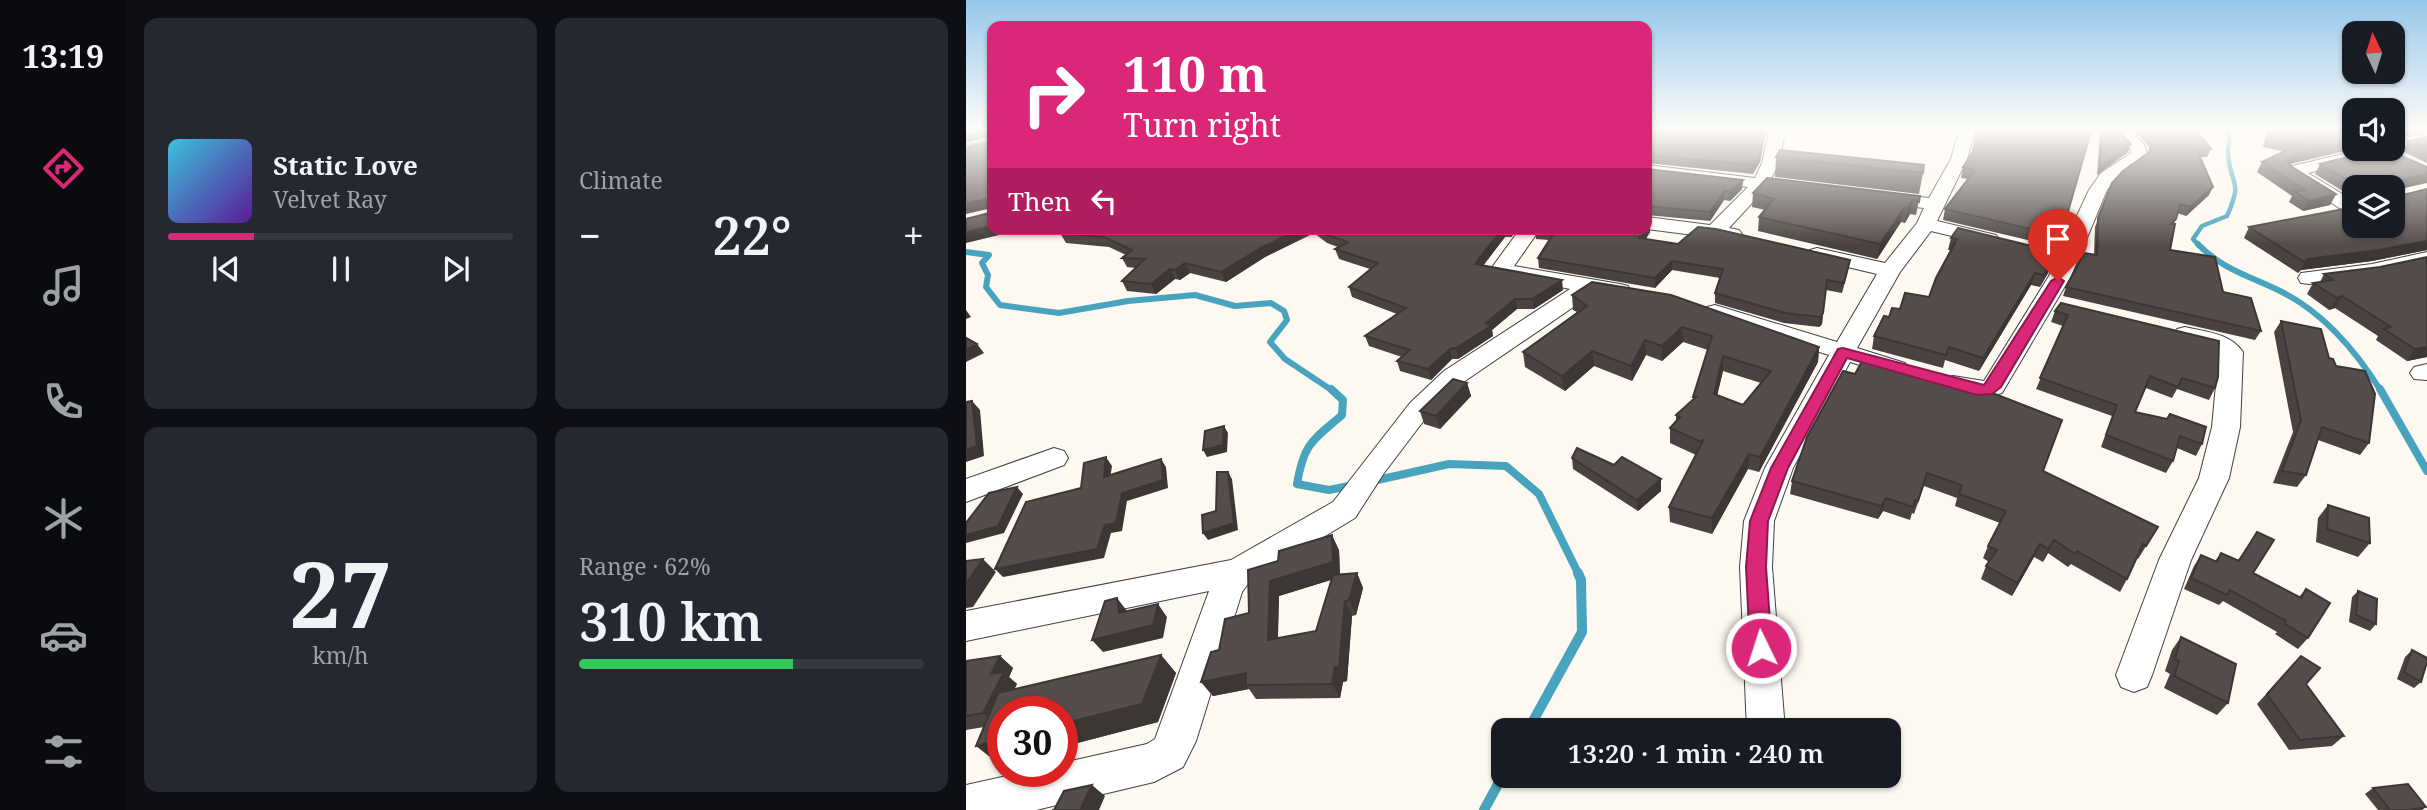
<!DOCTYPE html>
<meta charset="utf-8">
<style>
:root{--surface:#171b24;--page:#242831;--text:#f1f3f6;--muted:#9ea1a6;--line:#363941;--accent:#db2777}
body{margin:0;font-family:"Noto Serif",serif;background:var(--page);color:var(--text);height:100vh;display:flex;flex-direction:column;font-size:26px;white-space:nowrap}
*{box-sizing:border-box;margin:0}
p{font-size:23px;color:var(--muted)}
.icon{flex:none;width:38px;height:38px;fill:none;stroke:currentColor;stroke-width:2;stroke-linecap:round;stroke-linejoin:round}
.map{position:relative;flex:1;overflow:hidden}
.details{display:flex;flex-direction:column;gap:18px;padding:18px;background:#0d0f14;width:840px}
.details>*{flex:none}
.top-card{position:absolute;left:21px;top:21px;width:665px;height:214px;border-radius:14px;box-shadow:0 2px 5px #0004;background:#db2777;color:#fff;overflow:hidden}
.needle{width:46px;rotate:356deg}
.fabs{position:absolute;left:1376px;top:21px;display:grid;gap:14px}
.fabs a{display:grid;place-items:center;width:63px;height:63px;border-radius:14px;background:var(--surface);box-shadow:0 2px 5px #0004;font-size:35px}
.speed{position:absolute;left:21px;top:696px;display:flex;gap:14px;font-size:35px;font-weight:700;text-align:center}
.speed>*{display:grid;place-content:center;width:91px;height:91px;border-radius:50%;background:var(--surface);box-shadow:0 2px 5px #0004;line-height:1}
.speed .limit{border:10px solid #d22;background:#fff;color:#111}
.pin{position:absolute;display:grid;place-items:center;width:60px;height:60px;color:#fff;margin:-72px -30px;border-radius:50% 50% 50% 0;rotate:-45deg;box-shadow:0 0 7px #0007}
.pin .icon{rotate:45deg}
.me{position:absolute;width:77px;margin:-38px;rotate:356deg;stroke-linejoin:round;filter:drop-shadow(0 0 5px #0008)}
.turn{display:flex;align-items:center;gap:24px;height:147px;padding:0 21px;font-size:32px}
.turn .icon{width:91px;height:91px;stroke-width:2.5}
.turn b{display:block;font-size:49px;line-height:60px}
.then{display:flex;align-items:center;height:66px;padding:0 21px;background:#0003;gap:14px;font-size:26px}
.big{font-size:52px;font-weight:600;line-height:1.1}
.details .tile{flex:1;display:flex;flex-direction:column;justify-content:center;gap:10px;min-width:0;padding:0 24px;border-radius:14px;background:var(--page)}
.details .dial{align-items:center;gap:0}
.dial b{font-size:91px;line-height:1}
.song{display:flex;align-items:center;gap:21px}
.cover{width:84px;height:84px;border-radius:10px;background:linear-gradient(135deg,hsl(190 70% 55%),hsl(270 70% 35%))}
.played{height:7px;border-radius:4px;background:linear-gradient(90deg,var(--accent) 25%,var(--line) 25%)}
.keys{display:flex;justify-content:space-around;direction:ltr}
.heat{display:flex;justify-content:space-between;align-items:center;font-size:38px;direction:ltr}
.charge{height:10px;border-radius:5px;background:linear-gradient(90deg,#34c759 62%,var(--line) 0)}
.details .tiles{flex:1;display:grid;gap:18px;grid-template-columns:repeat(2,1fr)}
.trip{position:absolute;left:525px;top:718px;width:410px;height:70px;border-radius:14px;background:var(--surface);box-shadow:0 2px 5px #0004;font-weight:600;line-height:70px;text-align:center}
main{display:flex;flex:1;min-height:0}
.dock{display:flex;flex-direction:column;width:126px;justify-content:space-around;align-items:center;background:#090b0e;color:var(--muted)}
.dock .icon{width:49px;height:49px}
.dock .on{color:var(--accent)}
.dock b{font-size:32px;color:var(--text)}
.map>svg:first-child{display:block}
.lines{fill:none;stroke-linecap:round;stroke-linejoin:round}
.stream-far3{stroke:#48a3bf;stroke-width:4.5}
.stream-far2{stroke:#48a3bf;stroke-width:6}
.stream-far1{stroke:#48a3bf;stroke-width:8}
.stream{stroke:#48a3bf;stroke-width:10}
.street-casing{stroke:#414141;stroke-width:2}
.street{fill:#fff;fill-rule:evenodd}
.wall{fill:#494240;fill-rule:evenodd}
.shaded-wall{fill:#3c3634}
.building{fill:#554d4b;stroke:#3c3634;stroke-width:2;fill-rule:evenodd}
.route{fill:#db2777;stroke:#8e194d;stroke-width:2}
</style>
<main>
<nav class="dock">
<b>13:19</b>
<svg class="icon on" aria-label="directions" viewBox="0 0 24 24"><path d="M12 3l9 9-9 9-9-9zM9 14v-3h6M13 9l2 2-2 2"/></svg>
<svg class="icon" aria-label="music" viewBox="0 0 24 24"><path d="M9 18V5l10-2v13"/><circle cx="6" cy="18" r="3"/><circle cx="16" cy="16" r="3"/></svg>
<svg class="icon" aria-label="phone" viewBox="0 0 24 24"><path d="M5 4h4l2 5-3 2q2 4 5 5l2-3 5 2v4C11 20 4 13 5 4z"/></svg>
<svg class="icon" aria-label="climate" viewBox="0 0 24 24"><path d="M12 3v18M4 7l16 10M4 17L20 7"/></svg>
<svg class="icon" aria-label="car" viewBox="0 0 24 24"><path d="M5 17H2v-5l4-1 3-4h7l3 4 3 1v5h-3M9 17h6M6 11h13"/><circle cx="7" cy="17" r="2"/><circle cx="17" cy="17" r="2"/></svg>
<svg class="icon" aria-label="filters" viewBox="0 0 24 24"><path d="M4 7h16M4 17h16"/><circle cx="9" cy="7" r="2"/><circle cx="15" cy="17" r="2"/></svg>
</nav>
<section class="details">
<div class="tiles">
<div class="tile">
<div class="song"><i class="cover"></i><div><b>Static Love</b><p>Velvet Ray</p></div></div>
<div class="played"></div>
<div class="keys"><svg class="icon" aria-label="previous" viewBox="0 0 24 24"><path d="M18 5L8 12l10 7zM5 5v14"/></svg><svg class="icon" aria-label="pause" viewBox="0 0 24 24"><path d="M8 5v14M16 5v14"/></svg><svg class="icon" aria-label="next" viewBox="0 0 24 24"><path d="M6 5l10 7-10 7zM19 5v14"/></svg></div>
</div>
<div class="tile"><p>Climate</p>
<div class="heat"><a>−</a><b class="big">22°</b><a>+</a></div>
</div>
<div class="tile dial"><b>27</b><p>km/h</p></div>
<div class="tile"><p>Range · 62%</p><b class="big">310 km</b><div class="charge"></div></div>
</div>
</section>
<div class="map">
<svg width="1461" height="810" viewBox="0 0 1461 810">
<rect width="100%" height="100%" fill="#fdf9f0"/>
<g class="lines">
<path class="stream-far3" d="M0 146 26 140
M1233 246 1227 239 1236 226 1261 216C1278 178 1264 187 1262 154 1262 145 1265 140 1262 131"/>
<path class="stream-far2" d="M1232 244C1255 269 1286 277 1316 292 1358 313 1390 351 1415 391
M0 252 23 255 16 263 22 275 20 287 34 305 93 313 162 301 229 295 269 306 305 303 318 311 321 320 304 342 319 359 367 391"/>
<path class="stream-far1" d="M365 389 377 400 376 415C346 441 338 443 331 484L363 490 388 485
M1414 389 1461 471
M407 481 483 464 540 466 573 494 613 575"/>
<path class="stream" d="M562 730 616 632 615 580 612 573
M518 810 537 775"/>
<defs>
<path id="street" d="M803 131H819L813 163 805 179 838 184 841 188 838 192 799 189 763 228 773 230 776 234 766 240 681 229V217L744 225 782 187 681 175V165L789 178 796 163Z
M993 131H1009L1001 159 971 221 1030 235 1033 239 1030 243 1023 245 965 231 934 272 891 348 939 363 942 368 939 373 930 376 884 362 827 468 808 521 806 567 819 730H781L774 567 778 521 799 468 863 355 741 317 738 312 741 307 749 305 871 342 911 274 844 258 841 254 844 250 851 248 919 263 951 223 958 208 919 203 910 198 919 193 963 198 985 159Z
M1147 131H1164L1179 146 1181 155 1152 177 1141 190 1105 276 1036 393 1012 399 978 390 974 384 978 378 987 376 1018 381 1083 276 1123 190 1135 173 1165 153V150Z
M1461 133V143L1342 173 1388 201V213L1379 212 1319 171 1322 167 1398 149H1426V141Z
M554 229H574L548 266 654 284 662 286 665 291 662 296 654 298 628 293 496 383 462 415 418 473 389 518 284 581 276 592 230 741 217 767 188 782 70 810H0V785L59 772H96V763L181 744 189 739 243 591 0 641V611L265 560 367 502 444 403 478 371 604 289 530 274 527 266Z
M1461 252V264L1406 276 1343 284 1335 283 1332 278 1335 273 1343 272 1406 264Z
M1219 327C1240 332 1264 333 1277 352L1274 427 1263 478 1225 560 1186 675 1181 687 1168 692 1155 687 1150 675 1193 560 1233 478 1246 427 1253 353 1242 347 1211 339 1207 334 1211 329Z
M1461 364V380L1448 379 1444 373 1448 367Z
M88 448 98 451 102 458 98 465 0 502V479Z"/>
</defs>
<use href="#street" class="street-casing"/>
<use href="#street" class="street"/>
</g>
<path class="wall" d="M681 131 794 162 787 174 681 163Z
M1011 131 1095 236 1091 247 977 220 979 209 1002 179 995 178 997 167 1008 151 1006 150Z
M1134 131H1154L1162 152 1131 175Z
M1168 131H1231L1245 149 1241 157H1234L1243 195 1220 216 1211 213 1208 224 1204 250 1257 292 1295 331 1289 340 1097 296 1100 287 1128 255 1129 227 1146 183 1182 153 1183 147Z
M1301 131H1380L1324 164 1326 167 1370 194 1364 205 1337 211 1323 202 1326 196 1291 172 1296 162 1319 152 1297 147Z
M1461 137V163L1436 151 1442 141Z
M810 157 957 173 953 194 809 177Z
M1354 164 1461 167V183L1430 190V194L1433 196 1461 189V250L1406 261 1335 270 1332 273 1278 238 1283 227 1388 226 1426 187H1388V198L1349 174Z
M681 169 777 180 776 189 764 201 758 200 744 221 681 215Z
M787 193 954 196 950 215 944 214 939 223 935 222 911 259 792 231 793 217 799 210 786 207Z
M88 229H461L463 231 465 229H552L545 237H539L517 265 597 290 568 309H551L526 330 527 336 492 359H486L465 380 434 371 431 361 436 357 403 346 399 336 431 314 386 297 383 287 404 269 373 259 369 249 372 247 361 243 348 233 299 257 260 282 224 273 214 280 209 279 190 294 161 291 156 281 170 268 161 267 156 258 160 255 143 247 100 243 94 233 96 232H89Z
M569 229 684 232 680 239 712 244 884 260 876 293 860 290 856 324 853 327 818 323 749 303V293L754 278 706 270 689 288 573 268 572 258 583 240 570 239Z
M985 238 1091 252 1087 264 1074 287 1065 285 1013 371 979 360 977 368 906 349 908 336 923 317 963 297 985 250H982Z
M1461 257V357L1441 361 1410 340 1412 336 1369 308 1363 310 1341 294 1347 283 1354 282 1358 274 1414 267Z
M606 295 853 347 852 362 793 472 782 469 746 534 704 522 703 507 730 455 704 443V428L710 421V415L727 400 742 350 717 342 696 361 680 355 666 381 628 366 599 391 559 367 557 352 611 312 607 310ZM757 371 795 383 777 405 751 395Z
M1095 303 1249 388 1243 400 1211 389 1206 398 1180 388 1169 412 1236 444 1230 456 1211 448 1207 461 1200 473 1135 447 1146 416 1070 389 1097 326 1085 322 1089 311Z
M1315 321 1363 358 1403 443 1394 455 1352 440 1340 475 1331 487 1307 483 1327 432 1308 332Z
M501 383 505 396 474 429 458 424 454 411Z
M841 437 1077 471 1192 527 1172 559 1170 558 1161 579 1154 592 1105 564 1102 567 1082 553 1077 562 1068 557 1046 596 1015 579 1020 566 1023 562 1017 558 1022 546 1034 523 989 506 991 498 958 486 948 514 946 513 944 520 917 511 912 519 824 494 826 481Z
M606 458 695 479V491L672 511 607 469Z
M1362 505 1404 543 1392 557 1350 542 1352 518Z
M1291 532 1287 573 1333 597 1340 589 1342 638 1332 649 1309 634 1311 632 1257 601 1253 605 1218 589 1228 566 1235 555 1249 561 1255 553 1272 560Z
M373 550 374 574 391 573 397 588 390 615 386 616 381 681 377 682 374 698 290 699 283 689 247 696 235 682 253 650 283 613ZM365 580 350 631 312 638 313 596Z
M1392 591 1410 624 1404 631 1383 622 1386 597Z
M1215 637 1262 703 1251 715 1198 688 1204 674 1199 671 1206 650Z
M1446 650 1455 682 1448 688 1431 679 1439 657Z
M195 655 210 673 192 722 96 747V712L33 764 18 727 0 730V661L34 656 47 668 43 677 51 684 48 689Z
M1335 656 1340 684 1378 736 1366 746 1323 750 1291 704Z
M1407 788 1460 807 1456 810H1412L1399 794Z"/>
<path class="shaded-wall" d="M8 131H22L25 136 0 143V133Z
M799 131H800L794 162 787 174 788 165Z
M1430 131H1461L1428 138Z
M1388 140V149L1320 165 1316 171 1325 156Z
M1165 144 1162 152 1131 175 1134 167Z
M1461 174 1460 182 1426 191 1430 181Z
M777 180 776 189 764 201V192Z
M1247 187 1243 195 1220 216 1224 207Z
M758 191V200L744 221V212Z
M1370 194 1364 205 1337 211 1343 201Z
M22 199 26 208 0 214V203Z
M947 200 944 214 939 223 941 209Z
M938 208 935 222 911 259 914 244Z
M684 223V232L674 247 673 238 679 229H681Z
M26 226V229H58L0 243V232Z
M333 229H347L348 233 299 257 260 282 255 272 295 248Z
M536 229H537L539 237 511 274 509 264Z
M543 229H552L545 237Z
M1461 241V250L1406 261 1335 270 1332 273 1341 259Z
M1091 252 1087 264 1074 287 1078 275Z
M884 260 882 270 876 293 878 283Z
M706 261V270L689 288V278Z
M219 263 224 273 214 280 209 270Z
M204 269 209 279 190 294 185 284Z
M1069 273 1065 285 1013 371 1017 358Z
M596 280 597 290 568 309 566 299Z
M1376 296 1369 308 1363 310 1371 298Z
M549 299 551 309 526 330 527 336 492 359 490 348Z
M0 310 5 317 0 319Z
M857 313 856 324 853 327 854 317Z
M716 327 717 342 696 361V346Z
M679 340 680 355 666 381 665 366Z
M11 344 18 353 0 362V350Z
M853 347 852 362 793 472 794 457Z
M1461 347V357L1441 361 1449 349Z
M484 349 486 359 465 380 462 369Z
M626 351 628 366 599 391 596 376Z
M757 356V371L748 409V394Z
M501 383 505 396 474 429 470 416Z
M6 401 14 410 18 456 0 462V450Z
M258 426 262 433 261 452 241 457 237 450Z
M783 454 782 469 746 534V518Z
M140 457 146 466 143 485 138 477Z
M195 459 200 467 202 488 161 501 156 531 145 533 138 558 37 577 29 569 139 525 156 493Z
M262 472 266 479 272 530 242 540 237 533 268 523Z
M695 479V491L672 511 671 500Z
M51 487 57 494 38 533 0 543V535Z
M920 498 917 511 912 519 915 506Z
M366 535 373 550 374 577 313 596 311 655 302 640 304 581Z
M1088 540 1082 553 1077 562 1082 549Z
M1074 544 1068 557 1046 596 1051 583Z
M17 559 30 572 7 607 0 608V584Z
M391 573 397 588 390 615 383 600Z
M151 598 161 611 163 625 153 613Z
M379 601 386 616 381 681 377 682 374 698 366 684Z
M192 604 201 617 197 638 137 652 126 640Z
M195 655 210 673 192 722 96 747V724Z
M34 656 47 668 43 677 51 684 31 725 17 713 25 674Z
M280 673V685L283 689 247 696 235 682Z
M37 739V763L33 764 10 746Z
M126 785 139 796 133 810H114Z"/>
<path class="building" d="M24 131H26V226L0 232V219L23 213 22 199 0 203V148L24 141Z
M681 131H799L794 154 788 165 681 155Z
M1011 131H1125L1095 236 979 209 1009 170 997 167 1014 141 1009 140Z
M1136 131H1154L1165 144 1134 167Z
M1178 131H1231L1245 149 1231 150 1247 187 1224 207 1214 204 1210 219 1205 224H1209L1204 250 1249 257 1257 292 1285 298 1295 331 1100 287 1118 253 1131 255 1132 218 1146 183 1157 171 1185 151 1186 139Z
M1304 131H1380L1388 134V140L1325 156 1321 161 1326 167 1370 194 1343 201 1328 191 1339 190 1296 162 1334 144 1302 137Z
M1426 131H1430L1429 137H1426Z
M1461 137V150L1442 141Z
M1415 149H1419L1461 167V174L1430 181V194L1433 196 1461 189V241L1413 250 1341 259 1338 262 1283 227 1388 207V226H1426V187H1393L1354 164Z
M814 150 958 165 957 173 810 157Z
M681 169 777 180 764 192 758 191 744 212 681 206Z
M801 178 954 196 953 202 947 200 941 209 938 208 914 244 793 217 808 199 787 193Z
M732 227 750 229 884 260 878 283 861 280 857 313 854 317 819 313 749 293 757 269 706 261 689 278 572 258 589 231 569 229H679L673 238 712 244Z
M992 228 1091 252 1078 275 1069 273 1017 358 983 347 980 355 908 336 918 316 923 317 926 308 934 309 939 293 963 297 970 278 991 239 985 238Z
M100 229H333L295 248 255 272 219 263 209 270 204 269 185 284 156 281 179 259 156 258 166 250 138 237 94 233Z
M352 229H461L463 231 465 229H536L509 264 596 280 566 299H549L520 323 525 326 490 348 484 349 462 369 431 361 444 350 399 336 440 308 383 287 412 263 369 249 382 242 358 234Z
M1461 257V347L1449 349 1418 329 1425 327 1376 296 1371 298 1347 283 1367 280 1358 274 1414 267Z
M626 282 705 295 853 347 794 457 783 454 746 518 703 507 738 439 735 442 704 428 714 417 710 415 730 397H727L746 336 716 327 696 346 679 340 665 366 626 351 596 376 557 352 621 306 606 295ZM757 356 805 371 777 405 748 394Z
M1095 303 1253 341 1252 377 1249 388 1216 378 1212 387 1184 376 1169 412 1201 419 1204 414 1240 427 1236 444 1214 436 1207 461 1140 435 1151 405 1074 378 1102 315 1089 311Z
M1315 321 1355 329 1363 358 1367 359 1370 366 1399 371 1409 394 1403 443 1356 427 1340 475 1316 471 1335 420Z
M0 338 11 344 0 350Z
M899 356 998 382 1096 420 1077 471 1192 527 1180 546 1177 544 1161 579 1111 551 1109 554 1088 540 1082 549 1074 544 1051 583 1020 566 1031 550 1022 546 1040 511 993 494 996 485 961 473 952 501 949 500 947 507 920 498 915 506 826 481 841 437 877 371 889 374Z
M487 379 501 383 470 416 454 411Z
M6 401 11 446 0 450V402Z
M258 426 257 445 237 450 239 431Z
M611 448 648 465 656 457 695 479 671 500 606 458Z
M140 457 138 477 195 459 197 480 156 493 150 523 139 525 131 549 29 569 60 502 115 488 118 463Z
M251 472H262L268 523 237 533 236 515 250 511Z
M51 487 32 526 0 535V523L23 493Z
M1362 505 1403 518 1404 543 1361 529Z
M1291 532 1308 540 1287 573 1335 598 1340 589 1364 603 1342 638 1319 624 1320 621 1264 590 1261 595 1225 578 1235 555 1251 562 1255 553 1273 561Z
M366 535 367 562 304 581 302 640 350 631 367 575 391 573 383 600 379 601 373 667H369L366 684 280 685V673L235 682 245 652 253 650 259 619 283 613 282 570 312 561 313 551Z
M17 559 0 584V561Z
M1392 591 1411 599 1410 624 1390 615Z
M151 598 153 613 192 604 187 625 126 640 139 601Z
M1215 637 1270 664 1262 703 1208 676 1213 661 1209 659Z
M1446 650 1461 658V662L1455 682 1438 672Z
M195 655 176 704 96 724V712H37V739L10 746 32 693Z
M34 656 25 674 38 672 17 713 0 716V661Z
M1335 656 1354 668 1340 684 1378 736 1334 740 1301 694Z
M1442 784 1460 807 1442 810H1424L1407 788Z
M126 785 114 810H86H88L98 791Z"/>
<linearGradient id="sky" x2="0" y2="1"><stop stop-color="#95c7eb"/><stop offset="0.53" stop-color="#fefcf8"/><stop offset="1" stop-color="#fefcf8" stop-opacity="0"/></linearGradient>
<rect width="1461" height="245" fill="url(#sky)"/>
<path class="route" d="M1092 277 1098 281 1035 387 1026 394 1011 395 881 358 822 468 802 521 800 567 806 648 803 655 795 658 787 655 784 648 780 567 784 521 805 468 872 349 877 348 1018 385 1085 281Z"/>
</svg>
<div class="fabs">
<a><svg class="needle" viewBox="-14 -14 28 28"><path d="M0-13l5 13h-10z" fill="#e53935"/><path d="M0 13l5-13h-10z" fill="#9ea1a6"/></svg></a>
<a><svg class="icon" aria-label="sound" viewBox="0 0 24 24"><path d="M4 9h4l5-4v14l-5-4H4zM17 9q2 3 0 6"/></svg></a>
<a><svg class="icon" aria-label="layers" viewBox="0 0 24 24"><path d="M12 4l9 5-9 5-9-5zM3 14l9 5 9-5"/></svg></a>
</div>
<div class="speed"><div class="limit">30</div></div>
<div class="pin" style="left:1092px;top:281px;background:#d93025"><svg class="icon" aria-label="arrive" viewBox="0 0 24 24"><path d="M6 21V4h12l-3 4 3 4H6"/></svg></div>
<svg class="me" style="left:795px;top:648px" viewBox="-20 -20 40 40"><circle r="17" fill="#db2777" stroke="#fff" stroke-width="3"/><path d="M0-11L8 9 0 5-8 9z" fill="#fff"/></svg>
<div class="trip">13:20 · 1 min · 240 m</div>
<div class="top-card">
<div class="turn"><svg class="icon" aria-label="right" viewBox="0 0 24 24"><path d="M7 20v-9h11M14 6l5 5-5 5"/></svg><div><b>110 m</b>Turn right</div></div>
<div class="then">Then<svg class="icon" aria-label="left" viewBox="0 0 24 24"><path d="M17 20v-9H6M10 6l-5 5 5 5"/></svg></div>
</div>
</div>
</main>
